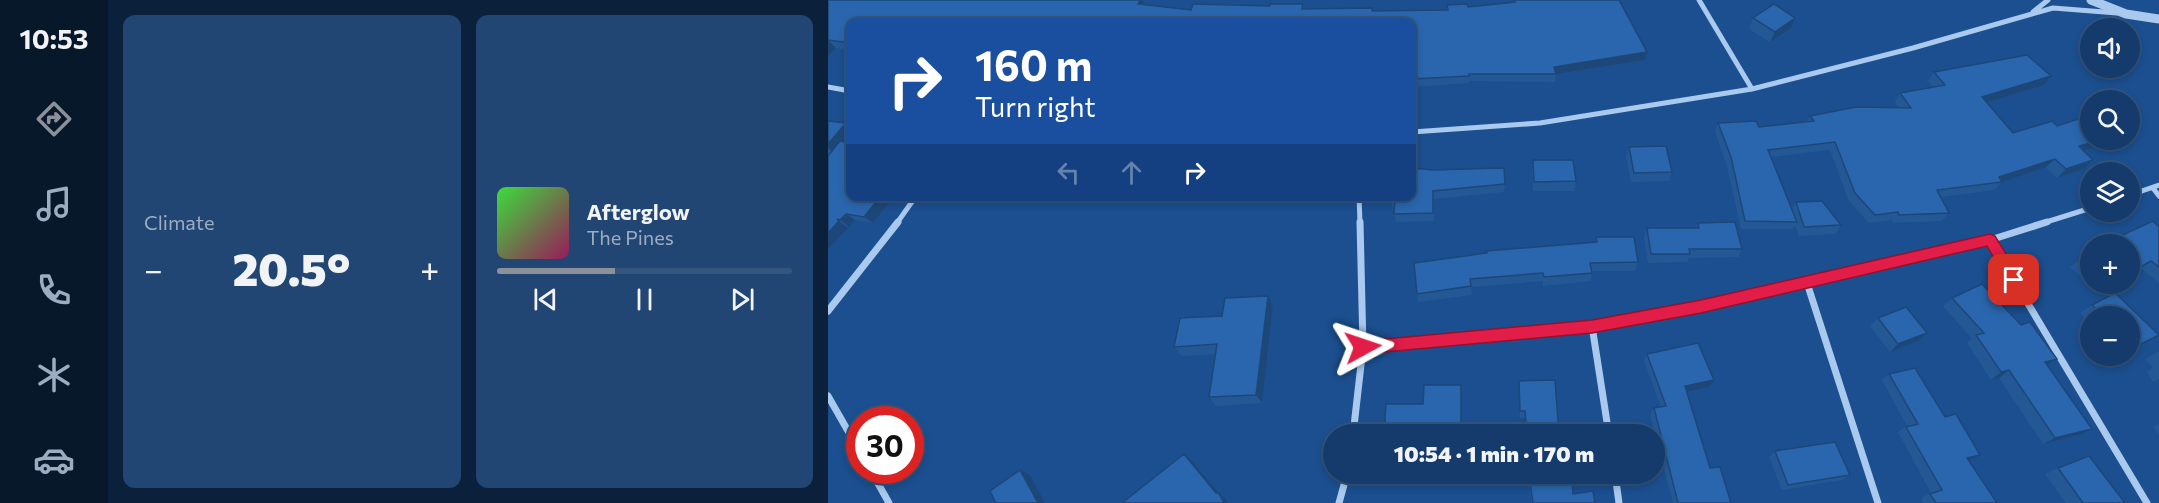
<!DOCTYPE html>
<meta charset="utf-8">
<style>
:root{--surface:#143b6b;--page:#214673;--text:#f1f3f6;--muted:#9dadc1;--line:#33557e;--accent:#8c9099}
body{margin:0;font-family:Commissioner,sans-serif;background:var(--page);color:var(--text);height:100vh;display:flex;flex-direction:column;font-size:22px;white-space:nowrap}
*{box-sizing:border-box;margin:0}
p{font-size:20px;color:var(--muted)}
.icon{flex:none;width:33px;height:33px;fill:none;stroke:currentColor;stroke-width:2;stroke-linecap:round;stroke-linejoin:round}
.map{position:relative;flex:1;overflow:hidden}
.side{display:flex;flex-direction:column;gap:15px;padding:15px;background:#0b203b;width:720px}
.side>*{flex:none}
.hud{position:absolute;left:18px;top:18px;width:570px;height:183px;border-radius:12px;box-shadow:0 3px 9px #0003,0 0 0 2px var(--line);background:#1a4fa0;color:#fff;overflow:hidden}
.fabs{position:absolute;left:1252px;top:18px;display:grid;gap:12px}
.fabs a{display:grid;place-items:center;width:60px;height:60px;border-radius:50%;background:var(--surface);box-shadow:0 3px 9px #0003,0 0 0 2px var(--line);font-size:30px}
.speed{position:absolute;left:18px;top:406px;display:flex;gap:12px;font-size:30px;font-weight:700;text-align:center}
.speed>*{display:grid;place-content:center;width:78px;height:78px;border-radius:50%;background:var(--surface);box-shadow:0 3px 9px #0003,0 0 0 2px var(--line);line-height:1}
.speed .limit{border:9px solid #d22;background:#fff;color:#111}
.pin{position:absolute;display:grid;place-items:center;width:51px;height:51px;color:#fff;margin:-26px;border-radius:12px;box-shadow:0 3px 9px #0006}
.me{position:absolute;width:66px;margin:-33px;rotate:85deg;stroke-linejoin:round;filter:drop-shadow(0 0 4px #0008)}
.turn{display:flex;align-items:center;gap:21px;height:126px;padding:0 30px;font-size:27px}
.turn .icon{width:78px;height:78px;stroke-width:2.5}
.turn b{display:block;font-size:42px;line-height:51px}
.lanes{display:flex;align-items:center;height:57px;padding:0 30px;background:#0003;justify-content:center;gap:30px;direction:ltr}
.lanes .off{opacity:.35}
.big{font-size:45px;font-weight:800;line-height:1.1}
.side .tile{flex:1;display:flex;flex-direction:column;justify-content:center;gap:9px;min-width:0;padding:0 21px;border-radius:12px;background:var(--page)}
.song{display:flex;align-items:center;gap:18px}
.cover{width:72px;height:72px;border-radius:9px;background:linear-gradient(135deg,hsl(120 70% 55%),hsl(330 70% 35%))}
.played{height:6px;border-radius:3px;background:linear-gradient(90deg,var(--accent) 40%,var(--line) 40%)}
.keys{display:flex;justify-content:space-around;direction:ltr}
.heat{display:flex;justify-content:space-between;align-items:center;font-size:33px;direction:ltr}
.side .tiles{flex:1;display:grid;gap:15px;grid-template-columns:repeat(2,1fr)}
.trip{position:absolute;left:495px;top:424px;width:342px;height:60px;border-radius:30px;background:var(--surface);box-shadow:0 3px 9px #0003,0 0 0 2px var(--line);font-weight:800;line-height:60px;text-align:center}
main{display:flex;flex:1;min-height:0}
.menu{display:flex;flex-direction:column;width:108px;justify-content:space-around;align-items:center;background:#08182b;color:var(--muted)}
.menu .icon{width:42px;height:42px}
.menu .on{color:var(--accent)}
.menu b{font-size:27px;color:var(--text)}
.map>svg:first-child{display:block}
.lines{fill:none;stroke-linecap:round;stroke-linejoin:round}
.minor-far1{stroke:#a9c9ee;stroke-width:5}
.minor{stroke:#a9c9ee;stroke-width:7}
.tertiary{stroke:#a9c9ee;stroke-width:9}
.wall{fill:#245895}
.shaded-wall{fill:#1d4779}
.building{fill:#2a66ad;stroke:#1d4779;stroke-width:1.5}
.route{fill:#e11d48;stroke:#92132f;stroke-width:1.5}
</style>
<main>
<nav class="menu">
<b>10:53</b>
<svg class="icon on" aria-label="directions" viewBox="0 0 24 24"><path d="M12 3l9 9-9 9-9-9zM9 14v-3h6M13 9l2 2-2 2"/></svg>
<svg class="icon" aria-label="music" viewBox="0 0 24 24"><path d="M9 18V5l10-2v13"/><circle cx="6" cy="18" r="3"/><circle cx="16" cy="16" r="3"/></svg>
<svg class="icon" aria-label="phone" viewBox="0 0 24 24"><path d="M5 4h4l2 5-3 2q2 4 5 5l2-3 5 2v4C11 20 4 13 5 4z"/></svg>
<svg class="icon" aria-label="climate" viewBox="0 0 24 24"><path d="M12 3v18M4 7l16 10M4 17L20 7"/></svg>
<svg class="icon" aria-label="car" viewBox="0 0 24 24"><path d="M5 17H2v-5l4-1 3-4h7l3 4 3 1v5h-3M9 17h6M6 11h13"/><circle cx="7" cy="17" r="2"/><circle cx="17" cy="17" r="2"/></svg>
</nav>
<section class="side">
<div class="tiles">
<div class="tile"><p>Climate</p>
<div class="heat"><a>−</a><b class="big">20.5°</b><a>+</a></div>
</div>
<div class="tile">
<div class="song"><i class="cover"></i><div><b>Afterglow</b><p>The Pines</p></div></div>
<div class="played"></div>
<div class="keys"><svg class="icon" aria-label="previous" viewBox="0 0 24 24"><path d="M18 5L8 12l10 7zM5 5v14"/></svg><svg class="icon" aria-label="pause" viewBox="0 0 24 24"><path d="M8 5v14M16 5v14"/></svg><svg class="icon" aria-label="next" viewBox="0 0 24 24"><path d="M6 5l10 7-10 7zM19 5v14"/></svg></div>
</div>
</div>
</section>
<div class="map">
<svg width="1331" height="503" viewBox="0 0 1331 503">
<rect width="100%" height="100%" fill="#1b4f8f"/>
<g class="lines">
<path class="minor-far1" d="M871 0 924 89
M1205 12 1220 0
M0 87 22 91
M584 132 712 123 924 89 1085 48 1225 8 1289 13
M1325 188 1331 196
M1302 195 1331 185
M531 196 532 223
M69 223 88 196
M1215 223 1263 208"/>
<path class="minor" d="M1219 222 1162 240 1319 503
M979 283 1050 503
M0 311 70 222
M764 326 781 435
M535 347 764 326 873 306 1162 240
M0 396 32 452
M525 435 535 347 532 222
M43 471 61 503
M787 474 791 503
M511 503 519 474"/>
<path class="tertiary" d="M1263 0 1298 14 1331 19"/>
</g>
<path class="wall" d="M0 0H314L317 5 363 10 475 4 476 9 544 11 619 10 685 2V0H791L817 60 728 74 727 82 641 81 642 83 584 87V22H22V50L8 48 0 56Z
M925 18 963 28 942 42 921 29Z
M1106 72 1223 76 1216 85 1159 102 1185 133 1229 126 1263 140H1279L1274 145 1255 151 1265 160 1256 169 1229 178 1218 167 1174 182 1166 190 1113 197 1121 213 1113 221 1065 223 1064 220 1041 223 1021 201 1002 150 943 157 964 208 968 202 1013 225 1007 234 971 236 967 225 964 229H913L899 166 887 132 890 123 931 127 979 122 982 116 1071 108 1067 102 1072 93 1105 87 1100 81Z
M0 121 21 143 22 196 65 198 45 223 27 220 21 227 18 226 20 228 0 249 1 155H0Z
M801 147 844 172 841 181 803 182 798 157Z
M705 160 748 181 746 191H705L704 170Z
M584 168 677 184 676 192 606 199V221L568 222 566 214 567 207H564L563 199Z
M870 223 914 249 910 257 861 258 859 262 820 263 816 237 819 228H868Z
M1331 227V283L1313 268 1302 274V244Z
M768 237 810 262 807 271H764L763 281 715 286V281L643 287 644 295 590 302 589 294 767 242Z
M1263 253V284H1287L1271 293 1242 267 1250 261Z
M1287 293 1331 335 1302 351V316H1263V324L1252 313 1264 305Z
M1124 298 1219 365 1264 429 1251 435 1215 444 1171 378 1163 380 1139 343 1144 339 1115 306Z
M445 306 434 403 388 406 381 397 388 354 354 356 346 347 394 316Z
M1050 318 1099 333 1090 341 1062 352 1042 326Z
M1331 351V379L1325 382 1319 372 1325 367 1317 359Z
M819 354 886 380 881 387 858 391 882 468 903 503H845L822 415 826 408 833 407 816 361Z
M1061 374 1169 503H1095L1093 498 1103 493 1070 432 1079 426 1054 380Z
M691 381 731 435H698L697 418H692Z
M1331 424V435L1325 427Z
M947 451 1022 475 1014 480 954 490 941 457Z
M1230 468 1297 503H1238L1217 474Z
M570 474H638V476L571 477Z
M700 474H744L745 494 767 503H704L701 486Z"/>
<path class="shaded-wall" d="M313 0H314L318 7 310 4Z
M967 18 963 28 942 42 947 32Z
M0 40 8 48 0 56Z
M819 52 817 60 728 74 726 67Z
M1223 76 1216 85 1147 106 1154 97Z
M18 123 22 127V140L9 156 0 148V144Z
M1272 140H1279L1274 145 1242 155 1251 146Z
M1227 159 1218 167 1171 183V177Z
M1265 160 1256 169 1229 178 1238 169Z
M53 196H63L65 198 45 223 36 217Z
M18 214 27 220 21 227 12 220Z
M9 219 20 228 0 249V233Z
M440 296 445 306 434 403 428 395Z
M1099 333 1090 341 1062 352 1070 344Z
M1229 359 1217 366V362Z
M1181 370 1171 378 1163 380 1173 372Z
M886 380 881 387 853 393 857 386Z
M1264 429 1251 435 1215 444 1227 438Z
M356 454 364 461 390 492 397 498 400 503H396Z
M1152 455 1142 460 1130 463 1139 458Z
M192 470 202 475 217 503H210Z"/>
<path class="building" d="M0 0H313L310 4 363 10 365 4 442 6V4H475L474 9 544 8V11L620 10 619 5 639 4 640 7 687 2 686 0H791L819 52 726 67 728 74H641V76L584 79V22H22V43L0 40Z
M946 4 967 18 947 32 925 18Z
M1199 55 1223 76 1154 97 1185 133 1224 121 1229 126 1260 116 1263 118V140H1272L1251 146 1265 160 1238 169 1227 159 1171 177 1174 182 1109 190 1121 213 1071 215 1070 212 1047 215 1027 193 1007 142 940 150 969 222 917 221 903 157 890 123 928 121 931 127 986 121 982 116 1028 107 1083 108 1072 93 1117 85 1106 72Z
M0 121 18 123 0 144Z
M12 141 22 143V196H53L36 217 18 214 12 220 9 219 11 221 0 233V156Z
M838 146 844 172 806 173 801 147Z
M705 160H745L748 181 706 182Z
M584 168 604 170 676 168 677 184 605 191V213L566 214 567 199H563V196H584Z
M994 201 1013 225 976 227 968 202Z
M1325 221 1331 227V267L1323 261 1302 273V244H1278L1301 232Z
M907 222 914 249H861L862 254H823L819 228H871L870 223Z
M768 237H806L810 262 762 263 764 273 716 277 715 273 642 279 643 286 589 294 586 263 659 253 658 251 769 242Z
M1263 253V272L1250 261Z
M1154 284 1193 325 1202 322 1229 359 1217 362 1264 429 1227 438 1181 370 1173 372 1148 335 1156 333 1124 298Z
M1277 284H1285L1280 286Z
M1287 293 1331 335 1307 347 1302 342V316H1276L1264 305Z
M440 296 428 395 381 397 389 344 346 347 352 318 394 316 397 298Z
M1078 307 1099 333 1070 344 1050 318Z
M870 343 886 380 857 386 882 468 892 467 903 503H850L826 408 838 406 819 354Z
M1087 368 1117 417 1128 414 1152 455 1139 458 1169 503H1108L1102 494 1114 490 1078 427 1090 424 1061 374Z
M727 380 731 435H699L697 411H692L691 381Z
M596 385H633V435H556L558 404H595Z
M1007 442 1022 475 960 485 947 451Z
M356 454 388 493 390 492 396 503H294Z
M1261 456 1297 503H1255L1230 468Z
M192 470 210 503H168L162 491Z
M701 474H744L745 494 765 491 767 503H705Z"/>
<path class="route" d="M1162 234 1167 236 1191 275 1193 280 1191 284H1181L1159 246 873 313 764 333 535 354 530 352 528 347 530 343 535 341 764 320 873 300Z"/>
</svg>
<div class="fabs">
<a><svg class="icon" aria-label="sound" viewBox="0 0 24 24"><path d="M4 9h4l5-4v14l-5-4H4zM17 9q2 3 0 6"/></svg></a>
<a><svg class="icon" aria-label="search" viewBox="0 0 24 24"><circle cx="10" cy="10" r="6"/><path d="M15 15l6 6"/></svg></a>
<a><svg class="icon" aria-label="layers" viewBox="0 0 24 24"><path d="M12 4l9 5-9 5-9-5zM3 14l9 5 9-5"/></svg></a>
<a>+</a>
<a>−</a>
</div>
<div class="speed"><div class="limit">30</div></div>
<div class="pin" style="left:1186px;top:280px;background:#d93025"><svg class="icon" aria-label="arrive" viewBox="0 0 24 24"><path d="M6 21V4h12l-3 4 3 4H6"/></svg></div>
<svg class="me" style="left:535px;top:347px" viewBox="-20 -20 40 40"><path d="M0-17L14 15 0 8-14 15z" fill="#e11d48" stroke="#fff" stroke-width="4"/></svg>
<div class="trip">10:54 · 1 min · 170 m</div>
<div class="hud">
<div class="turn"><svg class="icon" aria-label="right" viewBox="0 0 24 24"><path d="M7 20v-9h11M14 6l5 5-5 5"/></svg><div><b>160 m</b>Turn right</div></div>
<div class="lanes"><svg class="icon off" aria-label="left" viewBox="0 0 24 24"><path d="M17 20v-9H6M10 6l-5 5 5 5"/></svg><svg class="icon off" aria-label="ahead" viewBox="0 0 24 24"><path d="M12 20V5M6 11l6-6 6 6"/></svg><svg class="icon" aria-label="right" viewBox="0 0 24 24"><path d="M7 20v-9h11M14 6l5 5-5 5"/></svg></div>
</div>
</div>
</main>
